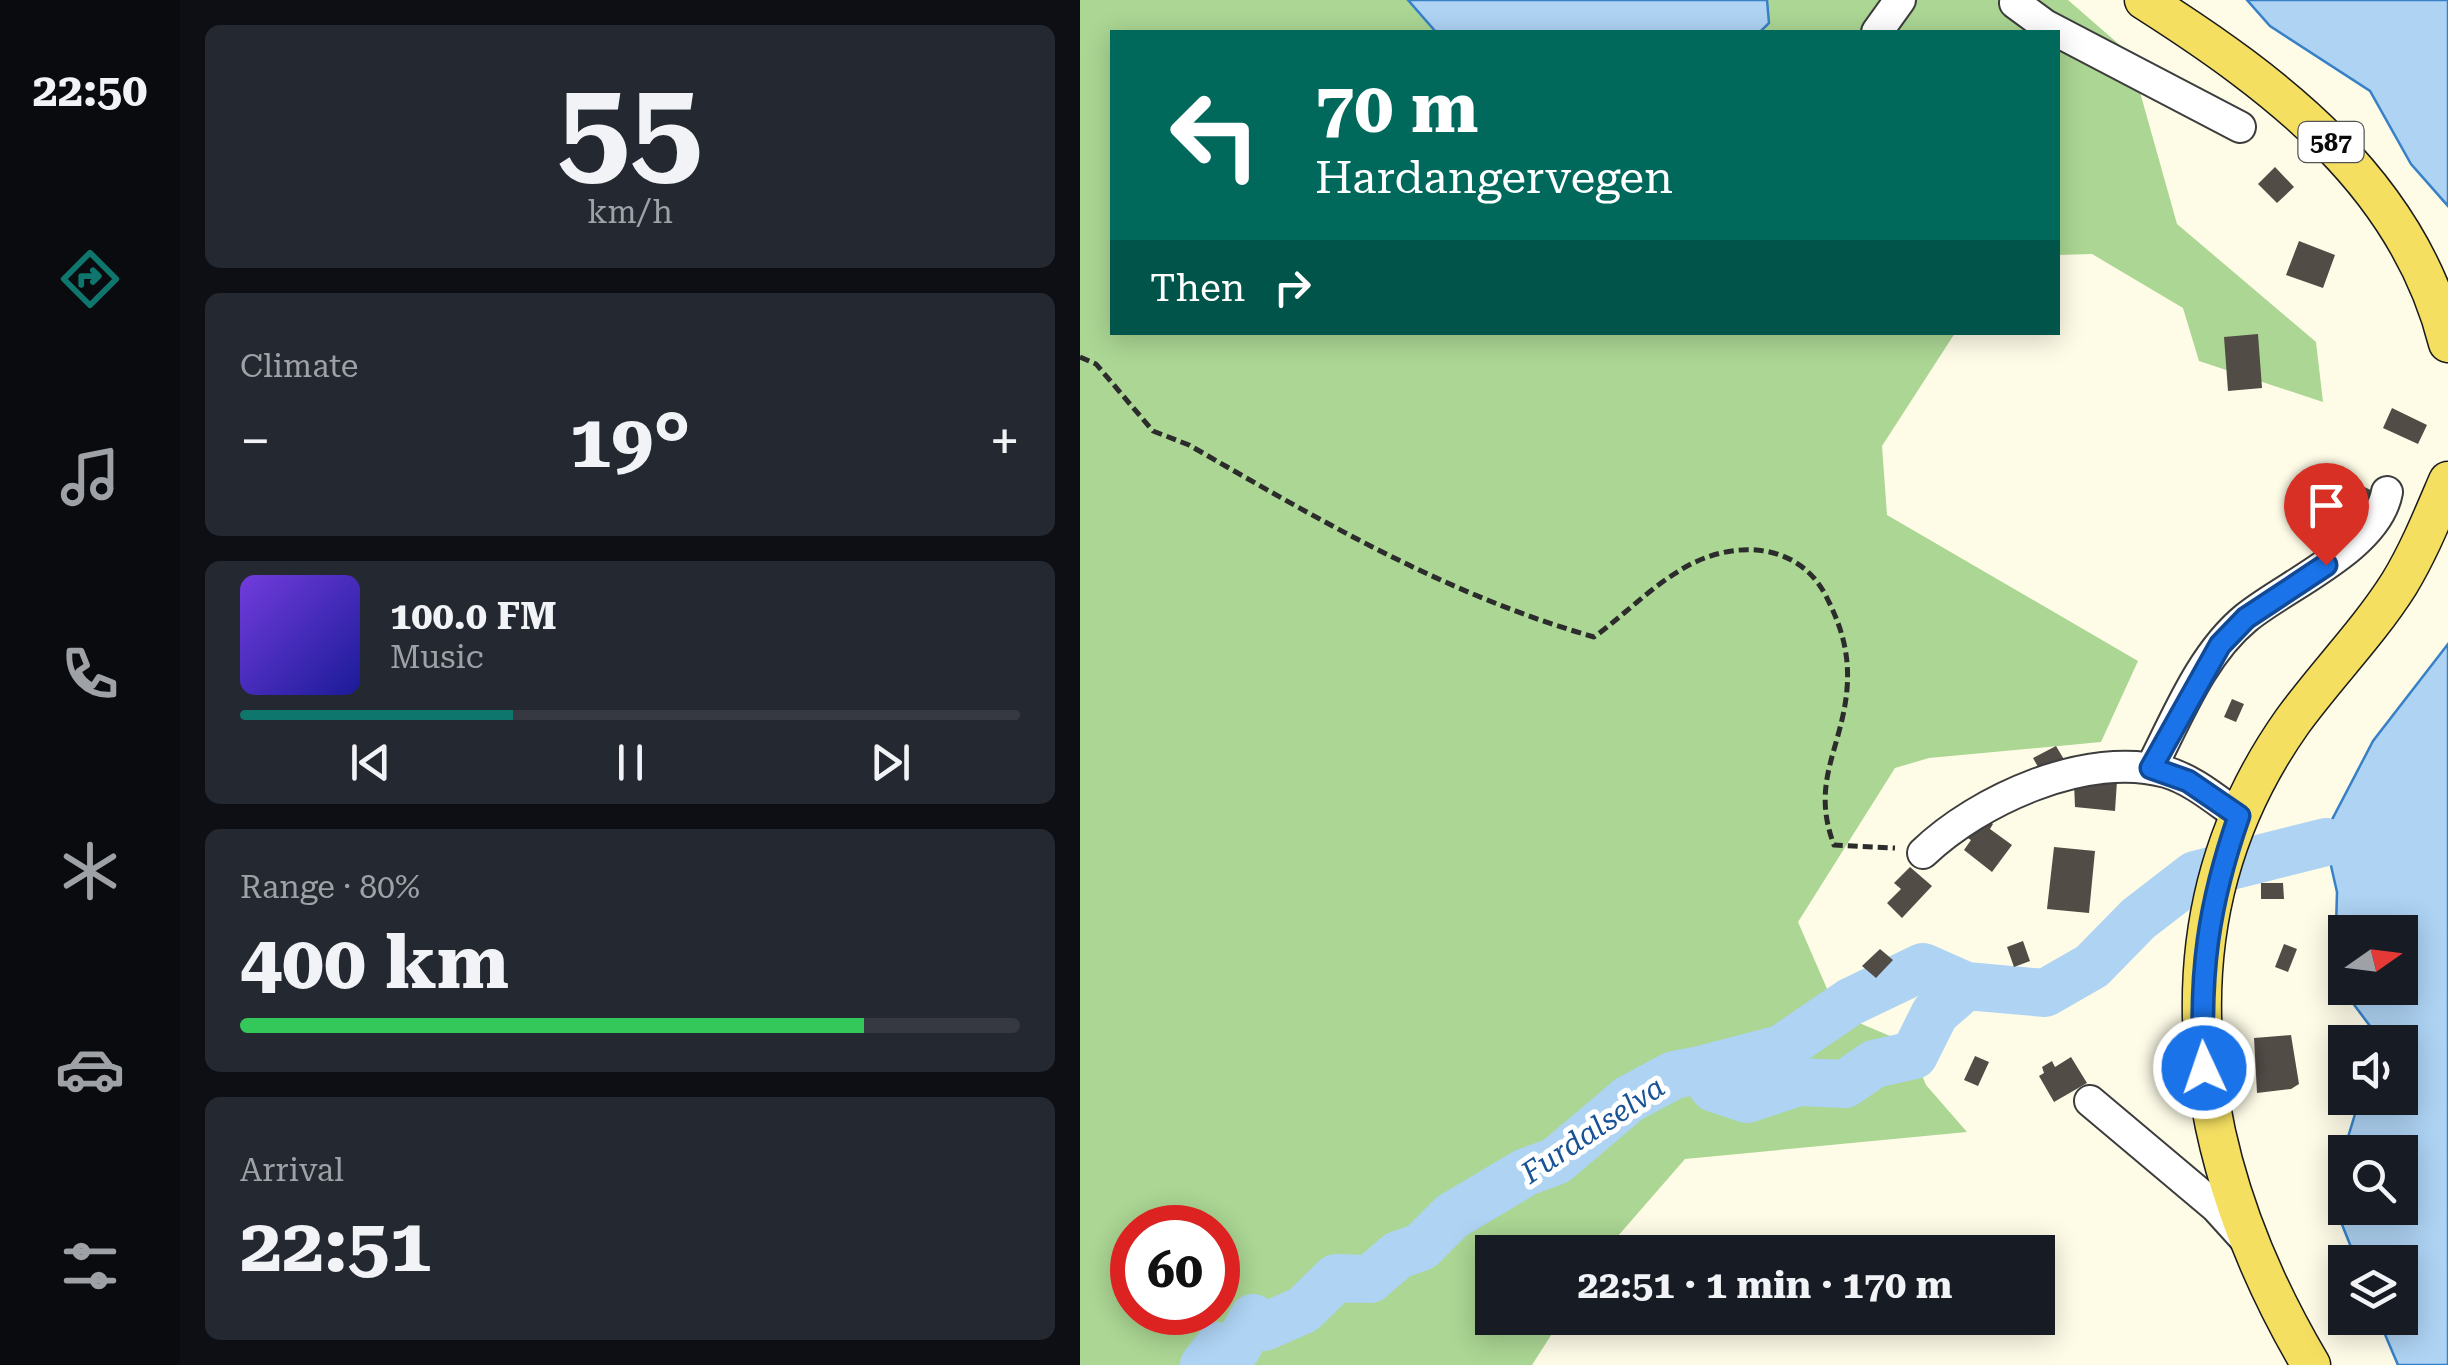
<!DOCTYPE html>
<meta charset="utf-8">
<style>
:root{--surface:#171b24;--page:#242831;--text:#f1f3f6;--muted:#9ea1a6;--line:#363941;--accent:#0f766e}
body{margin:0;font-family:"Roboto Serif",serif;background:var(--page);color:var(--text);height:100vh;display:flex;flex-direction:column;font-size:38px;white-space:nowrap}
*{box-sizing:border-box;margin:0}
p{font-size:32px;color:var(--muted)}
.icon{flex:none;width:55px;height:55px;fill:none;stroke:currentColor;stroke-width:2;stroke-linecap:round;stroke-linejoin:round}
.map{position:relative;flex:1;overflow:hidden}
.side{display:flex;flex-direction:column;gap:25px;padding:25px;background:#0d0f14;width:900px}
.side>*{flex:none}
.top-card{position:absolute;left:30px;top:30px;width:950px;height:305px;border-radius:0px;box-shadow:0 5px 25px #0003;background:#00695c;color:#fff;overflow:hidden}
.needle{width:65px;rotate:76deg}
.controls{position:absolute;left:1248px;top:915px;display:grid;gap:20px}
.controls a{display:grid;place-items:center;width:90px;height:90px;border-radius:0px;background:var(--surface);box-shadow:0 5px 25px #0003;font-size:50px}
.speed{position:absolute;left:30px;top:1205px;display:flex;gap:20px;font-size:50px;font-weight:700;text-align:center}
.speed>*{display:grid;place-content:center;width:130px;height:130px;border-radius:50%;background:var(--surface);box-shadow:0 5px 25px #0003;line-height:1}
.speed .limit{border:15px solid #d22;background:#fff;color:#111}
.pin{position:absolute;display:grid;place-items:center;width:85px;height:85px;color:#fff;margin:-102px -42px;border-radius:50% 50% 50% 0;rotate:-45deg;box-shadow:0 0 10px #0007}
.pin .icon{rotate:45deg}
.me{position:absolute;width:110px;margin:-55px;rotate:357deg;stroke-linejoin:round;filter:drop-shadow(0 0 8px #0008)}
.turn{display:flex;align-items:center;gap:35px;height:210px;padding:0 40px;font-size:45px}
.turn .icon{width:130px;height:130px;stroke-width:2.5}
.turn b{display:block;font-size:70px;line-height:85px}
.then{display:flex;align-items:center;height:95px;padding:0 40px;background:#0003;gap:20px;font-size:38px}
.big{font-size:75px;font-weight:700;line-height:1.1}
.side .card{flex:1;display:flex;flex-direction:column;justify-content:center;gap:15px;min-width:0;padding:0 35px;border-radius:15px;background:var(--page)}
.side .dial{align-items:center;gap:0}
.dial b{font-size:130px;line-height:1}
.song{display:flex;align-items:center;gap:30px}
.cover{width:120px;height:120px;border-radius:15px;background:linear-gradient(135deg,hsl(260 70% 55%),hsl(240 70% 35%))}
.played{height:10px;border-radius:5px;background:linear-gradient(90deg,var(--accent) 35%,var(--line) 35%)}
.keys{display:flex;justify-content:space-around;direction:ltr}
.heat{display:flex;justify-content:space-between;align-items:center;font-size:55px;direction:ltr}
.charge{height:15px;border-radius:8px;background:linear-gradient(90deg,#34c759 80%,var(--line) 0)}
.trip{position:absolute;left:395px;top:1235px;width:580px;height:100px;border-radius:0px;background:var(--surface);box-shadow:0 5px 25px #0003;font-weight:700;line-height:100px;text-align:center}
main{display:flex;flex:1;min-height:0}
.dock{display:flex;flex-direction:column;width:180px;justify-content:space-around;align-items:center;background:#090b0e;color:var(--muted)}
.dock .icon{width:70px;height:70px}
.dock .selected{color:var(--accent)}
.dock b{font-size:45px;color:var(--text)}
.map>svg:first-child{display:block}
.forest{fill:#abd693;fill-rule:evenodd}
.water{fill:#aed3f3;stroke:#3880c8;stroke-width:2.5;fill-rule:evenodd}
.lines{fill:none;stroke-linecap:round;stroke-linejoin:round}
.river{stroke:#aed3f3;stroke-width:48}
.building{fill:#524c47}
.minor-casing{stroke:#3d3d3d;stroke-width:34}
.major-casing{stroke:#1b1b1b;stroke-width:41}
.path{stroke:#2c2c2c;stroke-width:5;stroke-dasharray:10 5;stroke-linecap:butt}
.minor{stroke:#fff;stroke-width:30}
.major{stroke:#f4df61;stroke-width:38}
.route-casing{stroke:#114b97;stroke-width:25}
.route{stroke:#1a73e8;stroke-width:18}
.labels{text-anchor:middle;stroke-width:10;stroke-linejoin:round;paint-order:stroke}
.shield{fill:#fff;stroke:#545454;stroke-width:2.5}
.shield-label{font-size:25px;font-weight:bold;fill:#0a0a0a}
.water-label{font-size:30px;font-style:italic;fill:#195396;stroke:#fff}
</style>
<main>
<nav class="dock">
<b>22:50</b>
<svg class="icon selected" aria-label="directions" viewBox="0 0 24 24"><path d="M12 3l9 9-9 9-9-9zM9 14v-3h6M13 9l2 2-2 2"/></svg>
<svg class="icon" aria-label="music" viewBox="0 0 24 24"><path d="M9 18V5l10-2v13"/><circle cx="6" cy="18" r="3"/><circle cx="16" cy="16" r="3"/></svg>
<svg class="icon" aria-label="phone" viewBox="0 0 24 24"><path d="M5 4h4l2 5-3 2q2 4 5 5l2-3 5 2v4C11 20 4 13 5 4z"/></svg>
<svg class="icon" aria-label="climate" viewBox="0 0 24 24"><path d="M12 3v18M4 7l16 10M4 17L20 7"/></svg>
<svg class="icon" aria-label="car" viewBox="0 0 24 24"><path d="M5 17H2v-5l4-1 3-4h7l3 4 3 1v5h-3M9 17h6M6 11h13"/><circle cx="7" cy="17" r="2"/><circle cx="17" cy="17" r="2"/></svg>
<svg class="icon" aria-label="filters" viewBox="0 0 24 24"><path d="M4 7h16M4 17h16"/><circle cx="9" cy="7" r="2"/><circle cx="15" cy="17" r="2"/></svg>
</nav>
<section class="side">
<div class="card dial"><b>55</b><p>km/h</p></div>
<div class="card"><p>Climate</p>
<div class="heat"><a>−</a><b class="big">19°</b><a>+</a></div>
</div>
<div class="card">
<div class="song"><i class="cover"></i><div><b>100.0 FM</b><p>Music</p></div></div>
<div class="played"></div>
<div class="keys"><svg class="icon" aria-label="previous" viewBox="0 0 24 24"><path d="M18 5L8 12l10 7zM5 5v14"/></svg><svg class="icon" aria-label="pause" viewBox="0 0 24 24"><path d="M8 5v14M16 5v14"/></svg><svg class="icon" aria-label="next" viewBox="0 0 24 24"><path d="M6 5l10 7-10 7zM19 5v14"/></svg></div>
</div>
<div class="card"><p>Range · 80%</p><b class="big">400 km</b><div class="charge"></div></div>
<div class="card"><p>Arrival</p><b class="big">22:51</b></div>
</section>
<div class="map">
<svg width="1368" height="1365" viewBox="0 0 1368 1365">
<rect width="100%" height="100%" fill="#fefce7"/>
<path class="forest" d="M0 0H328L356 32H32V332L875 333 802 446 807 515 1058 661 1021 742 849 758 815 768 718 922 758 1014 829 1044 846 1085 887 1132 605 1159 524 1252H412V1318H482L452 1365H0ZM52 1228H138V1312H52Z
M687 0H988L1049 53 1097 224 1236 342 1243 402 1119 361 1103 308 1012 254 978 255V32H680L689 23Z"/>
<path class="water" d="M328 0H687L689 23 680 32H356Z
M1167 0H1368V206L1331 164 1290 91 1190 26Z
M1368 644V1365H1318L1298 1318H1320V1262H1277L1255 1207 1257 1173 1280 1098H1320V1042H1289L1290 1026 1263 990 1255 963 1257 892 1244 835 1293 741ZM1265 932H1320V988H1265ZM1265 1152H1320V1208H1265Z"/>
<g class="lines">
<path class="river" d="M620 1070 701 1049 770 1002 843 967 886 986
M124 1365 139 1346 157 1348 173 1318 184 1327 223 1310 256 1278 290 1279 318 1255 341 1247 372 1216 446 1172 476 1161 549 1099 594 1075 620 1070 634 1088 667 1099 719 1082 765 1084 794 1064 834 1055 855 1013 886 986 965 993 1012 966 1058 919 1115 875 1246 842"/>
</g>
<path class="building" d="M1195 167 1214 187 1197 203 1178 184Z
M1219 241 1255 255 1243 288 1206 275Z
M1178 334 1182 388 1148 391 1144 337Z
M1312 408 1347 425 1338 444 1303 428Z
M1274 482 1299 494 1284 522 1260 509Z
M1152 699 1164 704 1156 722 1144 717Z
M976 746 985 761 962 774 953 758Z
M1037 781 1035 811 995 807 994 783Z
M903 816 913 824 910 829 932 845 912 872 884 850 891 840 886 837Z
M974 847 1015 851 1009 913 967 909Z
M830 867 852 886 822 918 807 903 821 889 814 883Z
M1181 883H1203L1204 899H1181Z
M943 941 950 961 934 967 927 947Z
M1204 944 1217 949 1208 972 1195 967Z
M800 949 813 960 796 978 782 966Z
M1211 1035 1219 1084 1211 1089 1177 1093 1174 1038Z
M895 1056 909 1062 898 1086 884 1080Z
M991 1057 1007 1083 974 1102 959 1076 964 1073 962 1067 972 1061 975 1067Z
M652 1318H678L679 1330 654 1333Z"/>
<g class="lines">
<defs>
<path id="minor" d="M935 3 965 25 1160 127
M797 32 820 0
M1071 768C1097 718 1121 655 1166 618 1206 585 1297 548 1307 492
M843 853C898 800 1008 750 1086 772 1113 780 1136 800 1159 816
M1010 1101 1136 1207 1165 1239"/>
<path id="major" d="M1064 0C1196 84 1328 183 1368 343
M1231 1365C1112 1164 1069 925 1212 722 1246 675 1288 633 1319 584 1339 551 1353 516 1368 481"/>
</defs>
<use href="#minor" class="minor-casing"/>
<use href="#major" class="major-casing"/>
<path class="path" d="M0 357 16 364 73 431 109 445C241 521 367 595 514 637 543 616 569 589 599 571 647 540 715 539 745 594 761 625 770 653 767 689 762 749 730 782 754 845L815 848"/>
<use href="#minor" class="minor"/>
<use href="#major" class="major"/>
</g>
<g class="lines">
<defs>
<path id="route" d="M1124 1068C1119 974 1128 905 1159 816L1108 781 1071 768 1140 645 1166 618 1246 565"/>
</defs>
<use href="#route" class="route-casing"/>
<use href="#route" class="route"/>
</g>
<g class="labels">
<rect class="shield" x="1218.5" y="122" width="65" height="40" rx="8"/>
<g class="shield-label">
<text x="1251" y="151">587</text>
</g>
<g class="water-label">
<text transform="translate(513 1130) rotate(-34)" y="10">Furdalselva</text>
</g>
</g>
</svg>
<div class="controls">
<a><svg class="needle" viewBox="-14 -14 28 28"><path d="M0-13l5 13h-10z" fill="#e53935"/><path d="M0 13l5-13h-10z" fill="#9ea1a6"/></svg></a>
<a><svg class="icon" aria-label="sound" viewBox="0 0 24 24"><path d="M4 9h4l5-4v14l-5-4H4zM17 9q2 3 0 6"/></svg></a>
<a><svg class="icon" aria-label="search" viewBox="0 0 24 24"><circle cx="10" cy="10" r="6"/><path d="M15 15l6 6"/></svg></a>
<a><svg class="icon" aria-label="layers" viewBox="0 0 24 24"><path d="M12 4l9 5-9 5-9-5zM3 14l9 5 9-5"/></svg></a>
</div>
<div class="speed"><div class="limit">60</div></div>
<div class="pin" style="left:1246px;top:565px;background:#d93025"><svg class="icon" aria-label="arrive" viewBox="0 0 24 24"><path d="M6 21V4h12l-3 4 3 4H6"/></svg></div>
<svg class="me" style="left:1124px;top:1068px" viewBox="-20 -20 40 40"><circle r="17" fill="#1a73e8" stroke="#fff" stroke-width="3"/><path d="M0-11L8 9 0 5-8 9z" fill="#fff"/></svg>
<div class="trip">22:51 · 1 min · 170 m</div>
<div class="top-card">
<div class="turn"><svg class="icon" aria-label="left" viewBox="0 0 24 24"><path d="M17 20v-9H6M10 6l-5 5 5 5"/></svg><div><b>70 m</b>Hardangervegen</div></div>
<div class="then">Then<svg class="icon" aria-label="right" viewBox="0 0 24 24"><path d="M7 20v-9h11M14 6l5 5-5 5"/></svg></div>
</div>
</div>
</main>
